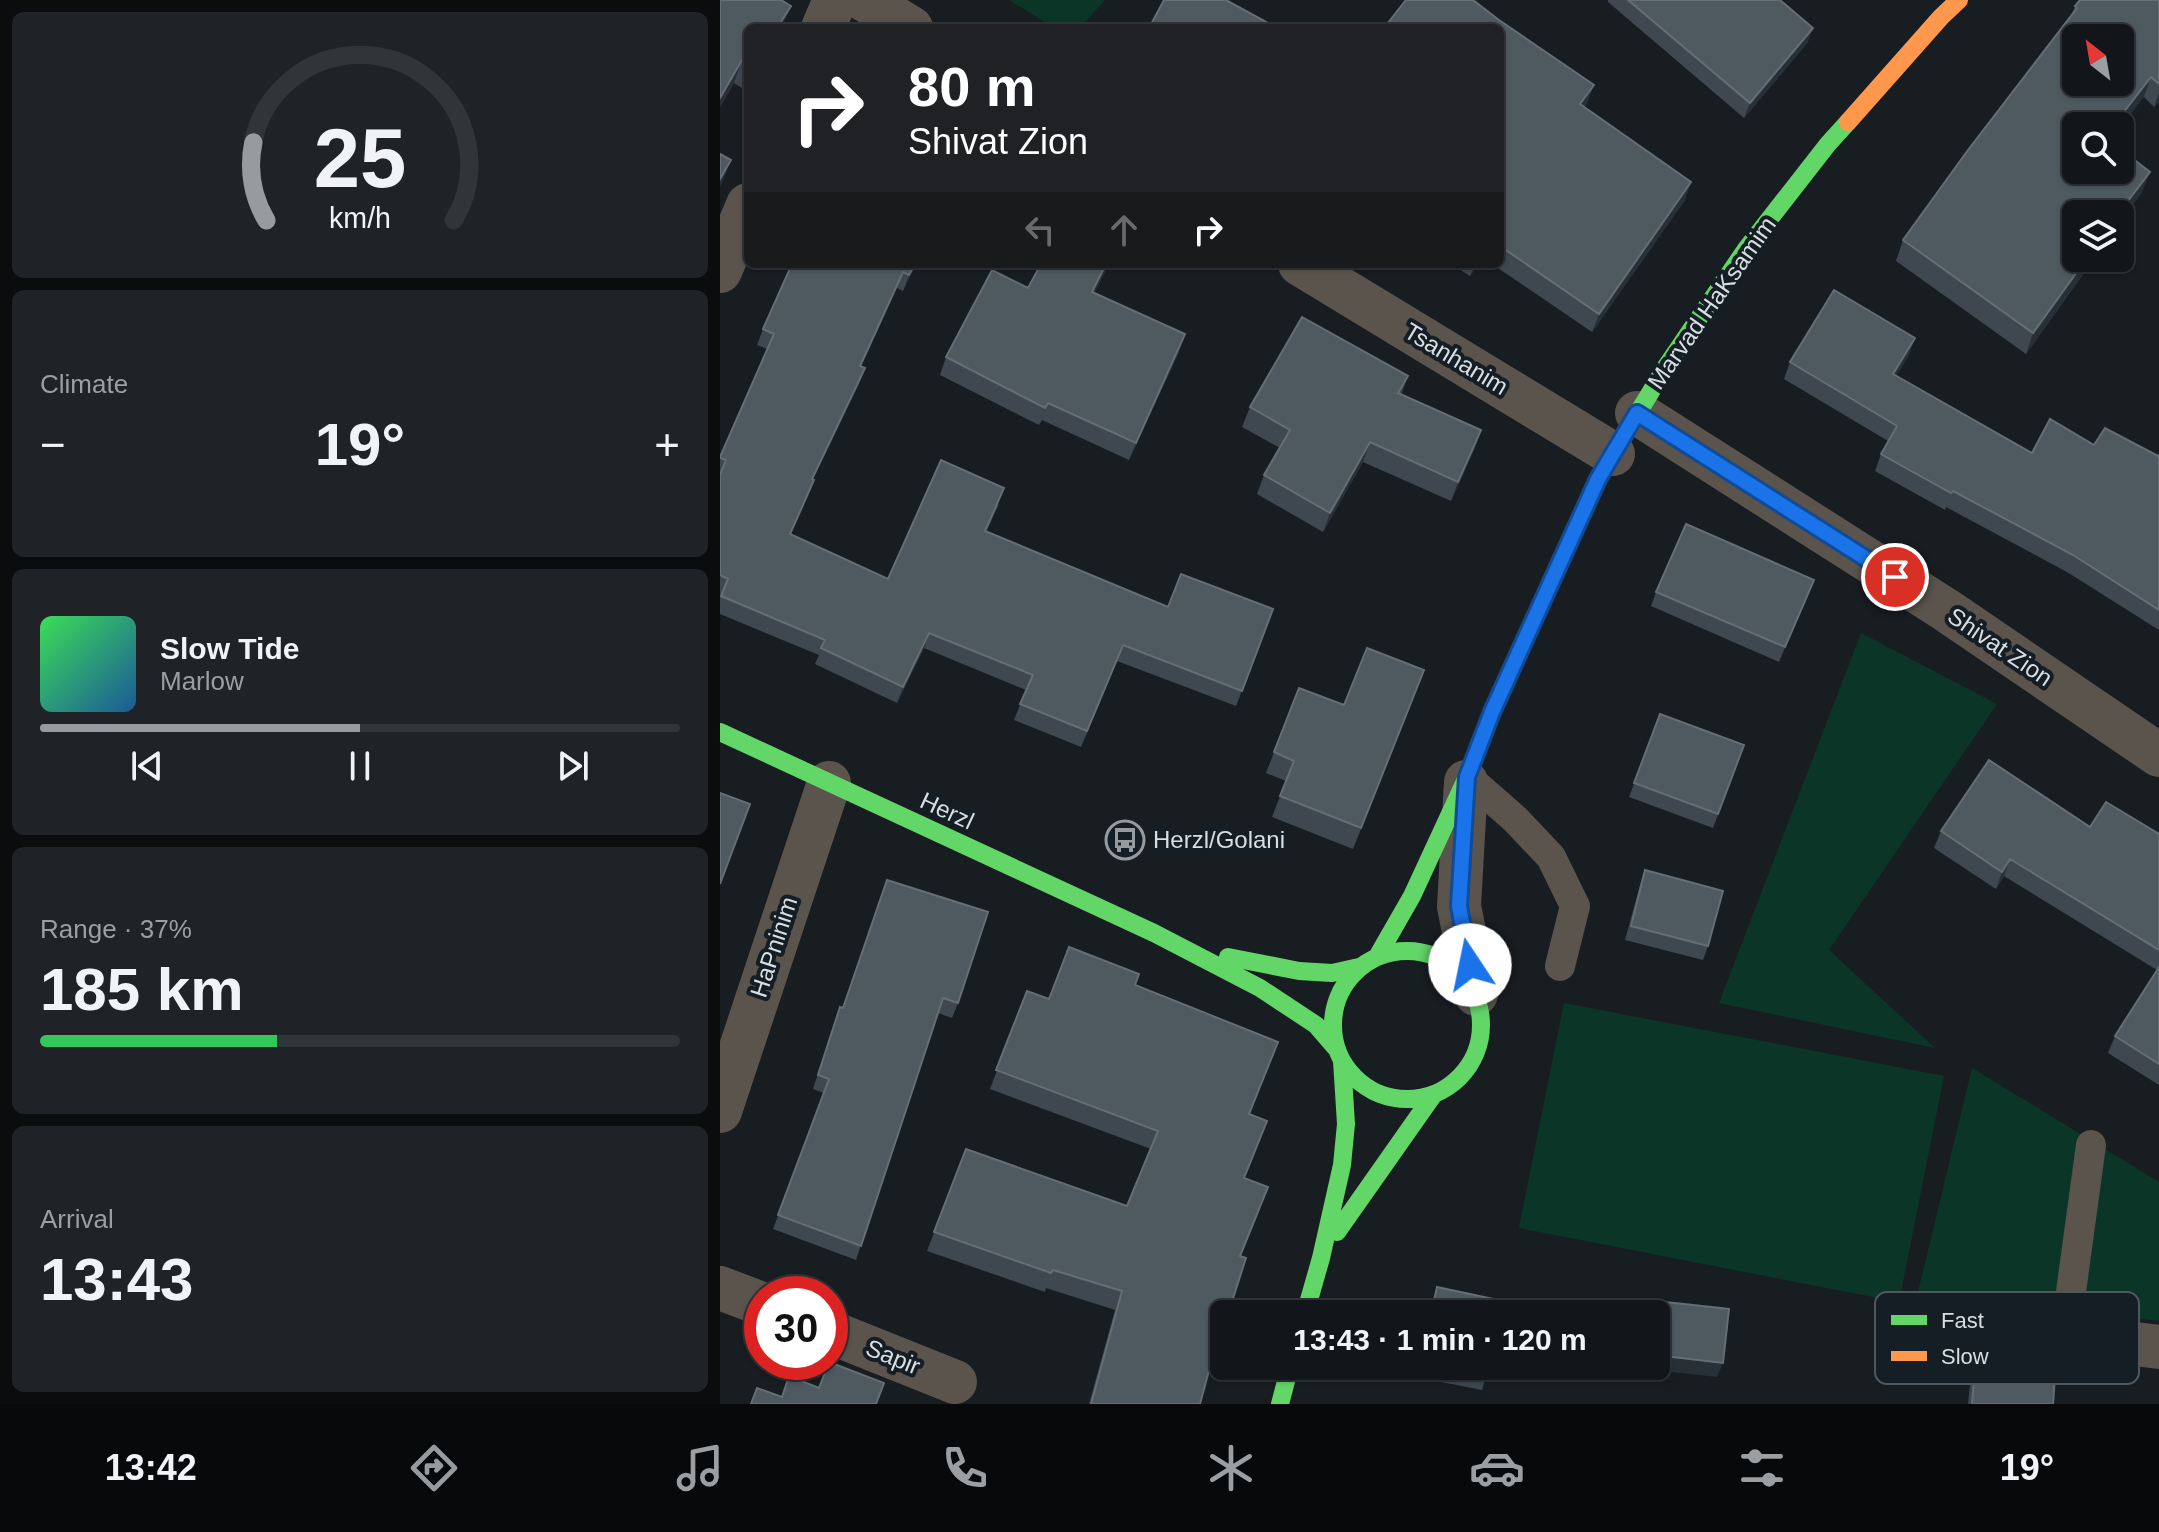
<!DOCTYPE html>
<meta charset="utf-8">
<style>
:root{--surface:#12161a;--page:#1f2327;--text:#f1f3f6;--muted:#9c9fa2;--line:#313539;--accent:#959b9f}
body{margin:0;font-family:Arial,sans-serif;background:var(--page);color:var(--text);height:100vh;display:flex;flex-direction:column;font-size:30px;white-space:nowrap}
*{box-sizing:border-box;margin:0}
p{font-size:26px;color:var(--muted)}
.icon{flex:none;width:44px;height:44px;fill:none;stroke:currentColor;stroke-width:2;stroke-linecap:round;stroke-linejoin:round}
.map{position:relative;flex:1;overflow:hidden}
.sheet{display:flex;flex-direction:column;gap:12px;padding:12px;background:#0a0c0e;width:720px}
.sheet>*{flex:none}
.top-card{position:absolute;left:24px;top:24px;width:760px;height:244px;border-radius:12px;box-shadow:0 2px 6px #0004,0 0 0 2px var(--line);background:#202124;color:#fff;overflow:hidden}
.needle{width:52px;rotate:329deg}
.tools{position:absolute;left:1342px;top:24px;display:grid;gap:16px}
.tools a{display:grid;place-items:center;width:72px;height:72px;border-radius:12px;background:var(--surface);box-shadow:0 2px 6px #0004,0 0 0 2px var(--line);font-size:40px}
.speed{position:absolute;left:24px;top:1276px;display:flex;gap:16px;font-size:40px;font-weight:700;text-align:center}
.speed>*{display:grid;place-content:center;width:104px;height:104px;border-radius:50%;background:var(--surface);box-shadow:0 2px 6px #0004,0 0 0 2px var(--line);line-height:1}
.speed .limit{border:12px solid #d22;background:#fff;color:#111}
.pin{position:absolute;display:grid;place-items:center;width:68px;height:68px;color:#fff;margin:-34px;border:4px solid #fff;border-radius:50%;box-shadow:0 2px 8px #0007}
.me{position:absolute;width:88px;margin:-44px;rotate:349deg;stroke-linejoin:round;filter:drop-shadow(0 0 6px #0008)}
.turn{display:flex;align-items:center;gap:28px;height:168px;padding:0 32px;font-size:36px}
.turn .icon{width:104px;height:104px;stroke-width:2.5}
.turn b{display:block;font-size:56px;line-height:68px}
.lanes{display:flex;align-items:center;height:76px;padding:0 32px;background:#0003;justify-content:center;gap:40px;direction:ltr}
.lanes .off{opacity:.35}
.big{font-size:60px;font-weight:700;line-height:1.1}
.sheet .widget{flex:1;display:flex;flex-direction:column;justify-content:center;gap:12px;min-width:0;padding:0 28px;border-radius:12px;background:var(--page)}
.sheet .dial{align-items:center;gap:0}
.dial svg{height:208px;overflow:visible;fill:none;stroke:var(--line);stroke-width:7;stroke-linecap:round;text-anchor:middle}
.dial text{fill:var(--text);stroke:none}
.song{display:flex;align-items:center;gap:24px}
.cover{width:96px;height:96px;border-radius:12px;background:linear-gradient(135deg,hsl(130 70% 55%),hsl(210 70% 35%))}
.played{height:8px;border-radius:4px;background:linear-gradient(90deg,var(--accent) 50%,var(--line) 50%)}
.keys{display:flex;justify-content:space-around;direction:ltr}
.heat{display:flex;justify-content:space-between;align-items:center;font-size:44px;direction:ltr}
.charge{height:12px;border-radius:6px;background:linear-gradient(90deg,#34c759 37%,var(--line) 0)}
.trip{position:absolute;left:490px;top:1300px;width:460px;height:80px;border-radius:12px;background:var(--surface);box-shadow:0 2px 6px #0004,0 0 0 2px var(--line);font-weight:700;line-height:80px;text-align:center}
.menu{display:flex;height:128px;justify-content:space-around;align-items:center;background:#07090a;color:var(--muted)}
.menu .icon{width:56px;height:56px}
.menu .active{color:var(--accent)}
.menu b{font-size:36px;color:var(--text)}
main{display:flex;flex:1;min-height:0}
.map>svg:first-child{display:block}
.green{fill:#0b3627}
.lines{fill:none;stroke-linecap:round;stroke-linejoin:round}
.lane{stroke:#5a544c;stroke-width:30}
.street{stroke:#5a544c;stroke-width:44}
.fast{stroke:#63d668;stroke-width:18}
.slow{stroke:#ff974d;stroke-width:18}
.wall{fill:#3f4850}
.shaded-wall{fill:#283037}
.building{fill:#4f5960;stroke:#646e74;stroke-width:2;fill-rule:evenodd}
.route-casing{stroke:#114b97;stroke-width:20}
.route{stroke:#1a73e8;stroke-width:14}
.labels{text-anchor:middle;stroke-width:8;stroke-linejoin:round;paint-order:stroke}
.street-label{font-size:24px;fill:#d8dfe3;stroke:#151e25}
.poi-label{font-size:24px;fill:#d8dfe3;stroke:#151e25;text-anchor:start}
.key{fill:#151e25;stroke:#50585e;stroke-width:2}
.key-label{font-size:22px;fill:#d8dfe3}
</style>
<main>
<section class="sheet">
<div class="widget dial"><svg viewBox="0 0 100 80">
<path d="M14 69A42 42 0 1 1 86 69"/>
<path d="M14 69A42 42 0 0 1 9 39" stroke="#959b9f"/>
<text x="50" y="56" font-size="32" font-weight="700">25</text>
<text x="50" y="72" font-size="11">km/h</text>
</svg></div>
<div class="widget"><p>Climate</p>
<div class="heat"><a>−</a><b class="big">19°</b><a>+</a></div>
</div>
<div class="widget">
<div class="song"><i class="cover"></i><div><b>Slow Tide</b><p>Marlow</p></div></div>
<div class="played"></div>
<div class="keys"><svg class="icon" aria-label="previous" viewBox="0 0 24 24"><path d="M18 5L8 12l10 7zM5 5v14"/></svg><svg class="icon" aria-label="pause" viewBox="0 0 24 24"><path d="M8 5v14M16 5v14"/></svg><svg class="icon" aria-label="next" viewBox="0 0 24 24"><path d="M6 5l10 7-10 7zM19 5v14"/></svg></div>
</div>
<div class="widget"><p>Range · 37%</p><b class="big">185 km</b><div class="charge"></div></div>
<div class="widget"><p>Arrival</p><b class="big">13:43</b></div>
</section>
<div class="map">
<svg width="1439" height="1404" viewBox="0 0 1439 1404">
<rect width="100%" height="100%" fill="#181d22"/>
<path class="green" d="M289 0H385L360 28H335Z
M1141 633 1277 704 1109 950 1215 1048 999 1003Z
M844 1003 1224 1076 1179 1302 799 1228Z
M1252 1068 1439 1182V1321L1198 1292Z"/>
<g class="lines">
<path class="lane" d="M747 777 795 819 831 857 855 906 840 966
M1345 1336 1371 1145"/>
<path class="street" d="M145 0 191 28
M103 28 115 0
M580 264 893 454
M0 271 28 205
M917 413 1226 610 1439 755
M746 782 739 906 756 994
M0 1111 109 783
M0 1288 42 1304
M1274 1327 1439 1347
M110 1332 235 1382"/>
<path class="fast" d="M0 732 434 933 540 988 596 1025 615 1047
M613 1025a74 74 0 1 1 148 0a74 74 0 1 1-148 0Z
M508 957 579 971 612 973 639 967
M657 957 692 896 747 777 772 712 878 479 947 365 1026 249 1108 144 1128 122
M617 1232 714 1094
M585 1314 601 1258 622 1165 626 1124 622 1061
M560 1404 570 1366"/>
<path class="slow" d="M1128 122 1221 17 1239 0"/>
</g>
<path class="wall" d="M0 0 28 28V85L25 90 14 83 0 107Z
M888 0H1060L1088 42 1024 118 888 2Z
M1439 0V102L1434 107 1424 97 1356 126 1422 192 1400 222V214L1356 258H1372L1366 265 1364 273 1306 354 1176 261 1183 240 1351 16 1355 6Z
M780 28 867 104 864 107 965 200 872 332 772 264H780Z
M196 264 183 291 177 288 141 367 145 368 139 384 93 479 88 496 71 534 168 579 279 504 266 532 448 607 553 609 516 706 397 661 361 747 294 720 306 690 204 648 177 703 95 664 99 655 0 614V598L1 594H0V457L47 349 37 345 43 329Z
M321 264H389L374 293 459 352 409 460 322 420 319 425 220 375 226 357 308 288Z
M731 264H758L750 276Z
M1189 355 1176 376 1312 453 1374 445 1438 456 1439 455V630L1347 572 1226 507 1225 510 1155 471 1161 454 1168 441 1064 379 1070 362Z
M688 376 681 395 761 430 754 450 731 501 643 462 603 532 537 494 544 475 560 448 522 427 530 407Z
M1094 580 1059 662 931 606 936 592Z
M704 670 633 849 552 817 566 781 546 773 579 688 624 705Z
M940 714 1024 745 993 828 909 797Z
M1370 827 1439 834V1085L1388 1053 1395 1036 1437 970 1284 876 1276 889 1214 848 1221 831Z
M925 870 988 946 983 960 905 940 920 885Z
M167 880 238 1003 232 1018 218 1013 136 1260 53 1229 104 1093 93 1089 120 1007 123 1008Z
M415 985 558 1042 530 1114 547 1121 524 1178 548 1187 520 1256 504 1314V1327L499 1342 497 1341 480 1404H369L395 1310 326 1288 325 1292 207 1251 246 1149 407 1206 431 1149 270 1089 307 991 329 999Z
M717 1287 780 1314H709Z
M698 1366H769L762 1390 695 1377Z
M1255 1371 1333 1404H1248L1250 1385Z"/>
<path class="shaded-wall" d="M71 6 62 28H57Z
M1093 28 1088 42 1024 118 1030 103Z
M22 60 14 83 0 107V98Z
M1431 77 1424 97 1400 128V126H1393Z
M874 85 867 104 853 123 860 104Z
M1439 93V102L1434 107Z
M11 160 2 183 0 187V179Z
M1430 172 1422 192 1400 222V214H1398Z
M971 182 965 200 872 332 879 314Z
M1367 258H1372L1366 265 1364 273 1306 354 1313 333Z
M195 264H196L183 291 189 275Z
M386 264H389L366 309 372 292Z
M755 264H758L750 276Z
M183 272 177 288 134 382 140 366Z
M465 334 459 352 409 460 416 443Z
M1195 338 1189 355 1167 391 1173 374Z
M145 368 139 384 86 494 92 479Z
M761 430 754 450 731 501 738 482Z
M650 442 643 462 603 532 610 513Z
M94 480 88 496 64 549 70 534Z
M1094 580 1089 594 1059 662 1065 647Z
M209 633 204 648 177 703 183 687Z
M1290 859 1284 876 1276 889 1282 872Z
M936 1355 1003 1363 997 1377 925 1369 926 1366H936Z"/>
<path class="building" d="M0 0H61L71 6 57 28H28V64L22 60 0 98Z
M444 0H506L557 28H429Z
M686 0H753L779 20 874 85 860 104 971 182 879 314 780 246V28H664Z
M908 0H1060L1093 28 1030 103Z
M1360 0H1439V84L1431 77 1393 126H1356V170H1400V149L1430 172 1398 214H1356V258H1367L1313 333 1183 240 1248 150 1357 8 1355 6ZM1356 38H1400V82H1356Z
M0 154 11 160 0 179Z
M72 264H195L189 275 183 272 140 366 145 368 92 479 94 480 70 534 168 579 221 460 284 488 265 531 448 607 461 574 553 609 522 691 403 645 367 731 300 704 313 675 209 633 183 687 101 648 105 640 1 596 8 579 0 575V475L6 460 0 458V457L54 334 43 329Z
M321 264H386L372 292 465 334 416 443 328 403 325 408 226 357 272 270 308 288Z
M1114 290 1195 338 1173 374 1312 453 1330 419 1374 445 1385 428 1438 456 1439 455V610L1353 555 1233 491 1231 493 1161 454 1177 426 1070 362Z
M582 317 688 376 678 393 761 430 738 482 650 442 610 513 544 475 570 430 530 407Z
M966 524 1094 580 1065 647 936 592Z
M647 648 704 670 641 828 560 796 574 761 554 752 579 688 624 705Z
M940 714 1024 745 998 814 914 783Z
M1269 760 1370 827 1386 802 1439 834V950L1290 859 1282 872 1221 831Z
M0 793 30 804 0 884Z
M925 870 1003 891 988 946 911 926Z
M167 880 268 912 238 1003 223 998 141 1246 58 1215 109 1079 98 1075 120 1007 123 1008Z
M349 947 419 974 415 985 558 1042 529 1114 547 1121 524 1178 548 1187 520 1256 526 1258 508 1314H504V1323L502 1322 480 1404H371L402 1291 333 1270 331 1273 214 1232 246 1149 407 1206 438 1131 276 1070 307 991 329 999Z
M1439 967V1064L1395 1036Z
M717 1287 783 1301 780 1314H711Z
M936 1301 1009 1309 1003 1363 936 1355V1314H935Z
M109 1362 164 1383 156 1404H31L37 1388 62 1397 69 1376 99 1388Z
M719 1366H769L767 1376Z
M1255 1371 1335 1377 1333 1404H1252Z"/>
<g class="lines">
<defs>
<path id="route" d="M750 965 739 906 747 777 772 712 878 479 917 413 1175 577"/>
</defs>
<use href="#route" class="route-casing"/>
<use href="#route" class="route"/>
</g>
<defs>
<symbol id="bus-ring" viewBox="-11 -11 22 22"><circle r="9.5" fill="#151e25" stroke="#959b9f" stroke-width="1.5"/><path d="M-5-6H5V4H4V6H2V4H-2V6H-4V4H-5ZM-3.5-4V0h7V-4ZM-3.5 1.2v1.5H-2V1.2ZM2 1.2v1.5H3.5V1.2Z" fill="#959b9f"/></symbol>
</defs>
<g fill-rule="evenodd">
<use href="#bus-ring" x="383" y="818" width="44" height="44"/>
</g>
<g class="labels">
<g class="street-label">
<text transform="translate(992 303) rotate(-55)" y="8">Marvad HaKsamim</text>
<text transform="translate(736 359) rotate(31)" y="8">Tsanhanim</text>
<text transform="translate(1280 647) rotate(34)" y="8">Shivat Zion</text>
<text transform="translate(227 811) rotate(25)" y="8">Herzl</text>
<text transform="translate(54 947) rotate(-72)" y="8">HaPninim</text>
<text transform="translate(173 1357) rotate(22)" y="8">Sapir</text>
</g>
<g class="poi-label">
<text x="433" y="848">Herzl/Golani</text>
</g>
</g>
<rect x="1155" y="1292" width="264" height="92" rx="12" class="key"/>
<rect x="1171" y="1315" width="36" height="10" fill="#63d668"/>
<rect x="1171" y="1351" width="36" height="10" fill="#ff974d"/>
<g class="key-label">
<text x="1221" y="1328">Fast</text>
<text x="1221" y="1364">Slow</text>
</g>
</svg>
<div class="tools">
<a><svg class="needle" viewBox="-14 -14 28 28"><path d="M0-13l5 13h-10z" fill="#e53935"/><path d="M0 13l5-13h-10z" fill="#9c9fa2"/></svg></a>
<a><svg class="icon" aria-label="search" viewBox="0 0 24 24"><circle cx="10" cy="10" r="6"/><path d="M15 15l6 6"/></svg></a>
<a><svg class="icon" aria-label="layers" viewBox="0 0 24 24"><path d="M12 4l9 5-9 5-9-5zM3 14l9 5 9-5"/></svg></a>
</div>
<div class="speed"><div class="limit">30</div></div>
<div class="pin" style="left:1175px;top:577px;background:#d93025"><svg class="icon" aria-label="arrive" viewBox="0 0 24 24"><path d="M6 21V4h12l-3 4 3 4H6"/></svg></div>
<svg class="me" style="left:750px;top:965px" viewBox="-20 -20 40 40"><circle r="19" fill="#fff"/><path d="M0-13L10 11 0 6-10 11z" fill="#1a73e8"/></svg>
<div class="trip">13:43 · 1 min · 120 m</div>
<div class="top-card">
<div class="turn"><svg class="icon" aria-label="right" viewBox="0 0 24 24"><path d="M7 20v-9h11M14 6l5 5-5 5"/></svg><div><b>80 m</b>Shivat Zion</div></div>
<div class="lanes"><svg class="icon off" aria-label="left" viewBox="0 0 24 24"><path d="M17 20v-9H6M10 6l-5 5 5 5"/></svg><svg class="icon off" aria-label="ahead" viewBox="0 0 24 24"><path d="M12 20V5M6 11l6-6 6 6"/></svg><svg class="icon" aria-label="right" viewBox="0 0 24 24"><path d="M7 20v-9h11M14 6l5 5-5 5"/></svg></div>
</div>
</div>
</main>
<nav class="menu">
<b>13:42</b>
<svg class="icon active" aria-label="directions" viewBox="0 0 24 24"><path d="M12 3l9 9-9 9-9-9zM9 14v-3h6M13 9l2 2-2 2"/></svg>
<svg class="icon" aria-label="music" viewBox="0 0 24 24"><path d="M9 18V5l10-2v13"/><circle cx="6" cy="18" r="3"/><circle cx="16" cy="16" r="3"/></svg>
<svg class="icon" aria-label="phone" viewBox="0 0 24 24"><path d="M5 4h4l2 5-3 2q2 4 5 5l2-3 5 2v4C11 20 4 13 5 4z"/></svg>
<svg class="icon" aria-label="climate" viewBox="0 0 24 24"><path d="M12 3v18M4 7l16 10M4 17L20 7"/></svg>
<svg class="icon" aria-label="car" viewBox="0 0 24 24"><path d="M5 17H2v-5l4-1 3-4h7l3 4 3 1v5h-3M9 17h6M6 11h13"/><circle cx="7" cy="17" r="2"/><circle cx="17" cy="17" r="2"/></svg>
<svg class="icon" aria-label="filters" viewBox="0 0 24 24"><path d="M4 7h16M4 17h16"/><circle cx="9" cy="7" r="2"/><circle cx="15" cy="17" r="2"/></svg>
<b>19°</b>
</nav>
